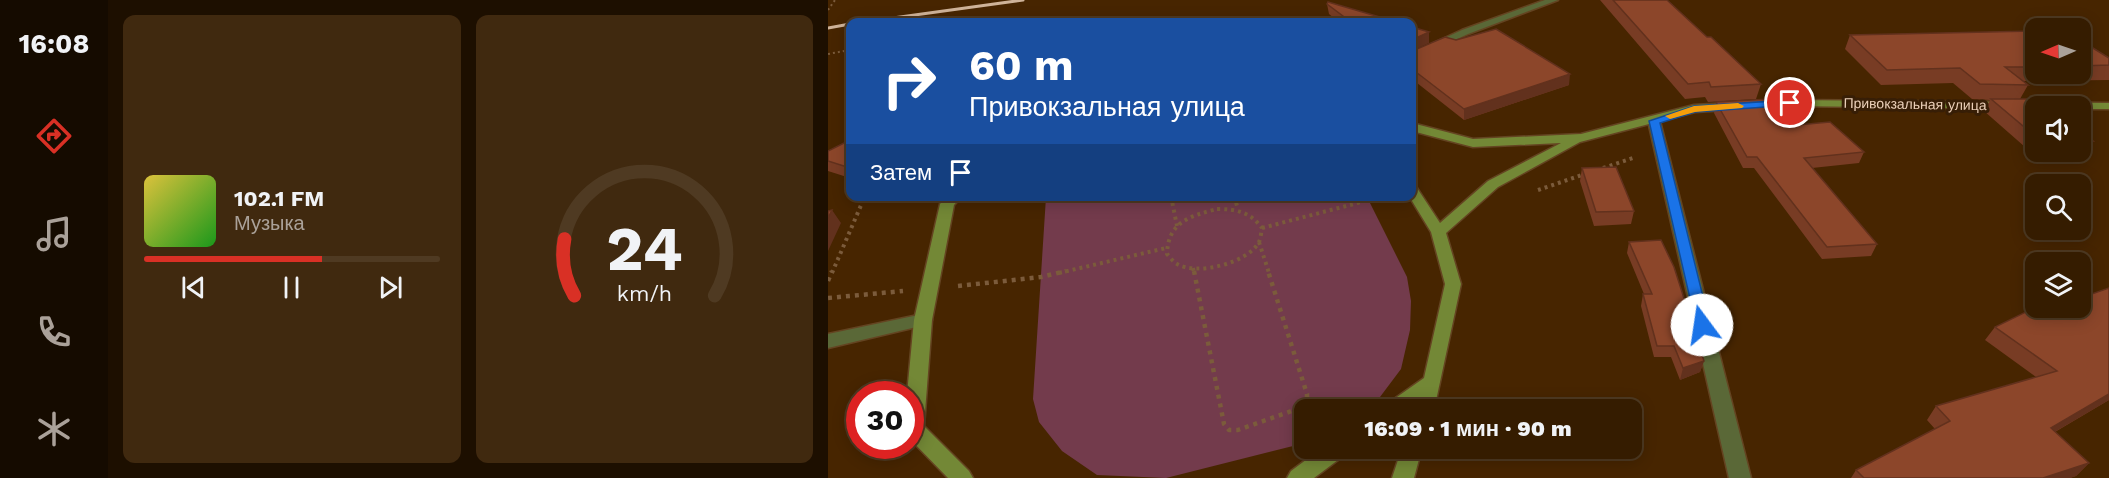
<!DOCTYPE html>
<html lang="ru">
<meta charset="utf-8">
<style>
:root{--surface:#351c00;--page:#40290f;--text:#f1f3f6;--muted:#aaa199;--line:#4f3a22;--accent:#d93025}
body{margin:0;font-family:"Work Sans",sans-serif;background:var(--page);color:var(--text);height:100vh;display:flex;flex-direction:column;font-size:22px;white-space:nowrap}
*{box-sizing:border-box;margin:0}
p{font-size:20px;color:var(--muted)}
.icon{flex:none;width:33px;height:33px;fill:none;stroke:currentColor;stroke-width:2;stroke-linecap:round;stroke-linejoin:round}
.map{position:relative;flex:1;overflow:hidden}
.details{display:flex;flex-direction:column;gap:15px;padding:15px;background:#1d0f00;width:720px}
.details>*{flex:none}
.guide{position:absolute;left:18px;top:18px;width:570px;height:183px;border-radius:12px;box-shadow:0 3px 15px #0003,0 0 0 2px var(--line);background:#1a4fa0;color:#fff;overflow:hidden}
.needle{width:39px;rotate:268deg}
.buttons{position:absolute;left:1197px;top:18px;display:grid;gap:12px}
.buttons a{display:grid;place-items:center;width:66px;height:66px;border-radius:12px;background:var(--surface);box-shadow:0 3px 15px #0003,0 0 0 2px var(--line);font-size:30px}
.speed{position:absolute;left:18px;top:381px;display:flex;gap:12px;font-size:30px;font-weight:700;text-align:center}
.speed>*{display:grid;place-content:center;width:78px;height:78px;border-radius:50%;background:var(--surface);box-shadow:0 3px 15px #0003,0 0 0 2px var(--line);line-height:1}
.speed .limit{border:9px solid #d22;background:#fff;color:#111}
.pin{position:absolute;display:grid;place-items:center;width:51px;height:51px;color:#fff;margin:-26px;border:3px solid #fff;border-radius:50%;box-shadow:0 2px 6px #0007}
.me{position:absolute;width:66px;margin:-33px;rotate:346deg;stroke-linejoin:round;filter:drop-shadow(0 0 4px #0008)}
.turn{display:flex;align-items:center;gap:21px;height:126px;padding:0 24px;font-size:27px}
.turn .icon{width:78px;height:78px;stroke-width:2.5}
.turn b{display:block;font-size:42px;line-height:51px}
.then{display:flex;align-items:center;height:57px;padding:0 24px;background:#0003;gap:12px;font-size:22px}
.details .card{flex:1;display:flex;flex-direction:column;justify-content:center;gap:9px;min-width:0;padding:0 21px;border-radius:12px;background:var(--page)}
.details .dial{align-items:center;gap:0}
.dial svg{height:156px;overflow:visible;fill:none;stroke:var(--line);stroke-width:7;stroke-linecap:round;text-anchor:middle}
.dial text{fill:var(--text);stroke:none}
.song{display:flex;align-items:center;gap:18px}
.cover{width:72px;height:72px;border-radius:9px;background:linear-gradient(135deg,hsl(50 70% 55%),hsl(120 70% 35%))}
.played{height:6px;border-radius:3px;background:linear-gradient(90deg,var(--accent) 60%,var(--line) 60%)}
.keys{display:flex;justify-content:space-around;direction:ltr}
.details .tiles{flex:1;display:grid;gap:15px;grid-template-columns:repeat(2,1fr)}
.trip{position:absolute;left:466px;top:399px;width:348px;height:60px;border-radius:12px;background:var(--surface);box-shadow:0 3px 15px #0003,0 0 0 2px var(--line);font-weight:800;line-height:60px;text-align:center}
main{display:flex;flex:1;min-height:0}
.menu{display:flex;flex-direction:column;width:108px;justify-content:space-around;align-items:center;background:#150b00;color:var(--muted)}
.menu .icon{width:42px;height:42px}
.menu .current{color:var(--accent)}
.menu b{font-size:27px;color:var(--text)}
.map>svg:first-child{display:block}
.green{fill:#733b4c}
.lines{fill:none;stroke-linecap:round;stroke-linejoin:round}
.lane-casing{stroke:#644421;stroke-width:3}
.street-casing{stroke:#644421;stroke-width:3}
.secondary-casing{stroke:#644421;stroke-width:3}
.path-far2{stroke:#7b5b3b;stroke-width:2;stroke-dasharray:2 3;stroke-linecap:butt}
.path-far1{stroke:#7b5b3b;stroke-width:4;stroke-dasharray:3 4;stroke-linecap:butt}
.path{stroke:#7b5b3b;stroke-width:4.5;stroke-dasharray:4 5;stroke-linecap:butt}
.lane{fill:#5a6837;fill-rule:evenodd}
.street{fill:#5a6837;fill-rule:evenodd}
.secondary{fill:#738836;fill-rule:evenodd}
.rail{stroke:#cfb399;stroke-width:3}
.wall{fill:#783c24}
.shaded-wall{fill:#62311d}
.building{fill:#8c462a;stroke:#62311d;stroke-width:1.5}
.route{fill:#1a73e8;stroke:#114b97;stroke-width:1.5}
.slow{fill:#f59e0b}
.labels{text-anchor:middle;stroke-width:6;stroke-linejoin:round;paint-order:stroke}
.far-street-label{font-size:14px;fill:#eacfb8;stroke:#371e06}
</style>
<main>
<nav class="menu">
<b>16:08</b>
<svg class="icon current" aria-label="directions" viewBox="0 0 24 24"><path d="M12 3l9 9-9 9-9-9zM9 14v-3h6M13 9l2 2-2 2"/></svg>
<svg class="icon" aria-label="music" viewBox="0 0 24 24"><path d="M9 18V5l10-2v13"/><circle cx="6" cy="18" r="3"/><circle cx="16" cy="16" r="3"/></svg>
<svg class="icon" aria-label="phone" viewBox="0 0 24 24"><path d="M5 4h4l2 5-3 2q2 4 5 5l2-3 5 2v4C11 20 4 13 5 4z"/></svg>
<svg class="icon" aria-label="climate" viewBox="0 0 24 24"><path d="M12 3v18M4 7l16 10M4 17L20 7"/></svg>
</nav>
<section class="details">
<div class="tiles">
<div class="card">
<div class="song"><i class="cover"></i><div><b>102.1 FM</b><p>Музыка</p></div></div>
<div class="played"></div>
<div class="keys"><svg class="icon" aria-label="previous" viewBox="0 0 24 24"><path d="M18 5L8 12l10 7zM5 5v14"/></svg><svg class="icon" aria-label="pause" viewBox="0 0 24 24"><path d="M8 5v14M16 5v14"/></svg><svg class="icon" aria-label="next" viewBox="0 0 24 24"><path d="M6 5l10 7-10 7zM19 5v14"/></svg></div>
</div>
<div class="card dial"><svg viewBox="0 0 100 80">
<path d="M14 69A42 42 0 1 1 86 69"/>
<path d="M14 69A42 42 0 0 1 9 40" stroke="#d93025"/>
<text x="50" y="56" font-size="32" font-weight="700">24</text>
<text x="50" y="72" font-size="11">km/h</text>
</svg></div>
</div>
</section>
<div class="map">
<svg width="1281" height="478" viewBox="0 0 1281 478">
<rect width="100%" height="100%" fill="#472500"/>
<path class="green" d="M218 197H539L579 277 583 301 582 330 573 369 543 409 477 410V443L338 478 269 475 234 451 211 422 205 399Z"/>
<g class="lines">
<defs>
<path id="lane" d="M717 0H730L640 34 584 60V53L634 30Z"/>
<path id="street" d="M826 117 832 121 923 478H901L820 121Z
M95 314 101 316 104 320 101 324 0 348V334Z"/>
<path id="secondary" d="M962 100 1281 103V109H1252V106H1208V109L962 106 867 112 752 142 670 187 618 233 633 284 606 410H586L588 404 581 410H557L559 404 596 378 617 284 603 232 581 196H584V187L589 188 612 223 660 181 733 143 645 147 584 131V123L645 139 753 134 866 105Z
M119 196H134L126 205 104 320 96 426 141 471 145 478H120L82 439V394H79L86 320 112 204Z
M494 448H521L518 454 486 478H459L463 471Z
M574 448H594L586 478H564Z"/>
</defs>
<use href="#lane" class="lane-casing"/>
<use href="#street" class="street-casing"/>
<use href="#secondary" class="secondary-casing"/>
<path class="path-far2" d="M0 10 7 0
M0 54 22 50"/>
<path class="path-far1" d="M775 168 808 157
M710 190 757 174
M343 196 349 226
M406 196 410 209
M389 209C409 209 422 212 434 228 433 232 433 238 431 242 420 263 369 276 349 264 345 262 342 257 339 254 340 222 362 216 389 209Z
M434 228 541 200
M431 242 441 273
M365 268 366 273
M4 273 37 196
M231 273 338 248"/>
<path class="path" d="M366 271 396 424 401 430H410L472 408 479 402V394L440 271
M0 281 4 271
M130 286 213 277 238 271
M0 298 75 291"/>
<use href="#lane" class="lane"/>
<use href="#street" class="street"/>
<use href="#secondary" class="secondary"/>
<path class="rail" d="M36 22 195 0
M0 28 22 24"/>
</g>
<path class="wall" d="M772 0H839L879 37 933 84 928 99 880 102 877 97 857 99Z
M499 4 569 22H511L501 14Z
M1208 31V74H1252V40L1281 58V80L1195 81 1200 85 1192 99 1208 106V152H1252V131L1265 141 1257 153 1205 154 1156 111 1162 100 1144 99 1125 83 1053 85 1017 49 1022 35Z
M584 51 741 85 636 120 584 79Z
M888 102 969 125 1036 152 1031 163 984 168 1049 244 1043 256 994 259 926 168H915L886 113Z
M22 140V178L0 171V151Z
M754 168 806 211 803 224 766 226 752 181Z
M801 242 876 361 872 372 852 380 843 357H826L813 306 815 294H816L799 253Z
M1281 288V400L1227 432 1261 463 1248 476 1242 478H1023L1028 470 1107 429 1099 420 1108 406 1208 377 1157 340 1167 327 1252 308Z"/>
<path class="shaded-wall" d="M601 32V43L584 51V40Z
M742 74 741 85 636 120V109Z
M4 210 13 223 0 251V218Z
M876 361 872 372 852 380 855 368Z
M1281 394V400L1211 441 1223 428Z
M1261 463 1248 476 1242 478H1215Z"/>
<path class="building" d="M785 0H839L879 37H883L933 84 883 87 881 82 860 84Z
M500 2 569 22H523L499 4Z
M584 27 601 32 584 40Z
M668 29 742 74 636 109 584 69V51L617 37 628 40Z
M1208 31V67H1177L1200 85 1152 84 1132 68 1059 70 1022 35Z
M1252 40 1281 58V65L1252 66Z
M942 99 969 125 1002 122 1036 152 976 158 1049 244 999 247 929 157H919L888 102Z
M1163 99H1212L1221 106H1208V137Z
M1252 131 1265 141H1252Z
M22 140V168L0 161V151Z
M788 167 806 211 768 212 754 168Z
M4 210 0 218V211Z
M833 240 846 267 876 361 855 368 846 346H829L815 294H824L801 242Z
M1281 288V394L1223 428 1261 463 1215 478H1036L1028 470 1122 421 1108 406 1229 371 1167 327 1208 307 1252 308V298Z"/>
<path class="route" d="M962 100 966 101V105L867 112 832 123 882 325 880 329H869L821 121 866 106Z"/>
<path class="slow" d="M910 103 916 106 914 108 867 112 842 119 837 116 866 106Z"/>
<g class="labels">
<g class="far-street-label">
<text transform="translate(1087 104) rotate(1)" y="5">Привокзальная улица</text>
</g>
</g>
</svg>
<div class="buttons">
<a><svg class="needle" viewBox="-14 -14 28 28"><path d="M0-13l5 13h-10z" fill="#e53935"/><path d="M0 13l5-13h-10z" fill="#aaa199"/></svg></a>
<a><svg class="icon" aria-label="sound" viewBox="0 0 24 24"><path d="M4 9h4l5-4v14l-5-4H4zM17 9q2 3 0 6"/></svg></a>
<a><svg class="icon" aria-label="search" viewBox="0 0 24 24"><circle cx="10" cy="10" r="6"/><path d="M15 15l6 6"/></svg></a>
<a><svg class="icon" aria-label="layers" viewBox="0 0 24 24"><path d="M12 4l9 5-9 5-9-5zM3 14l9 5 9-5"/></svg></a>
</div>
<div class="speed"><div class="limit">30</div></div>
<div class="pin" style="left:962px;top:103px;background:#d93025"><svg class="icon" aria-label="arrive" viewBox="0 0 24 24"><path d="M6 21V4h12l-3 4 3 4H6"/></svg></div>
<svg class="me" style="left:874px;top:325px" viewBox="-20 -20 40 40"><circle r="19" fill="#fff"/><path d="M0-13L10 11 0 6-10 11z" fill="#1a73e8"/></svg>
<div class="trip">16:09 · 1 мин · 90 m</div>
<div class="guide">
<div class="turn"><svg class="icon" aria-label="right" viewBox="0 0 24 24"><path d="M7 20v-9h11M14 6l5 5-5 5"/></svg><div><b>60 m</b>Привокзальная улица</div></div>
<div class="then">Затем<svg class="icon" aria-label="arrive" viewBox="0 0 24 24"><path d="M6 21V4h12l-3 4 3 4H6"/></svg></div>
</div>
</div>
</main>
